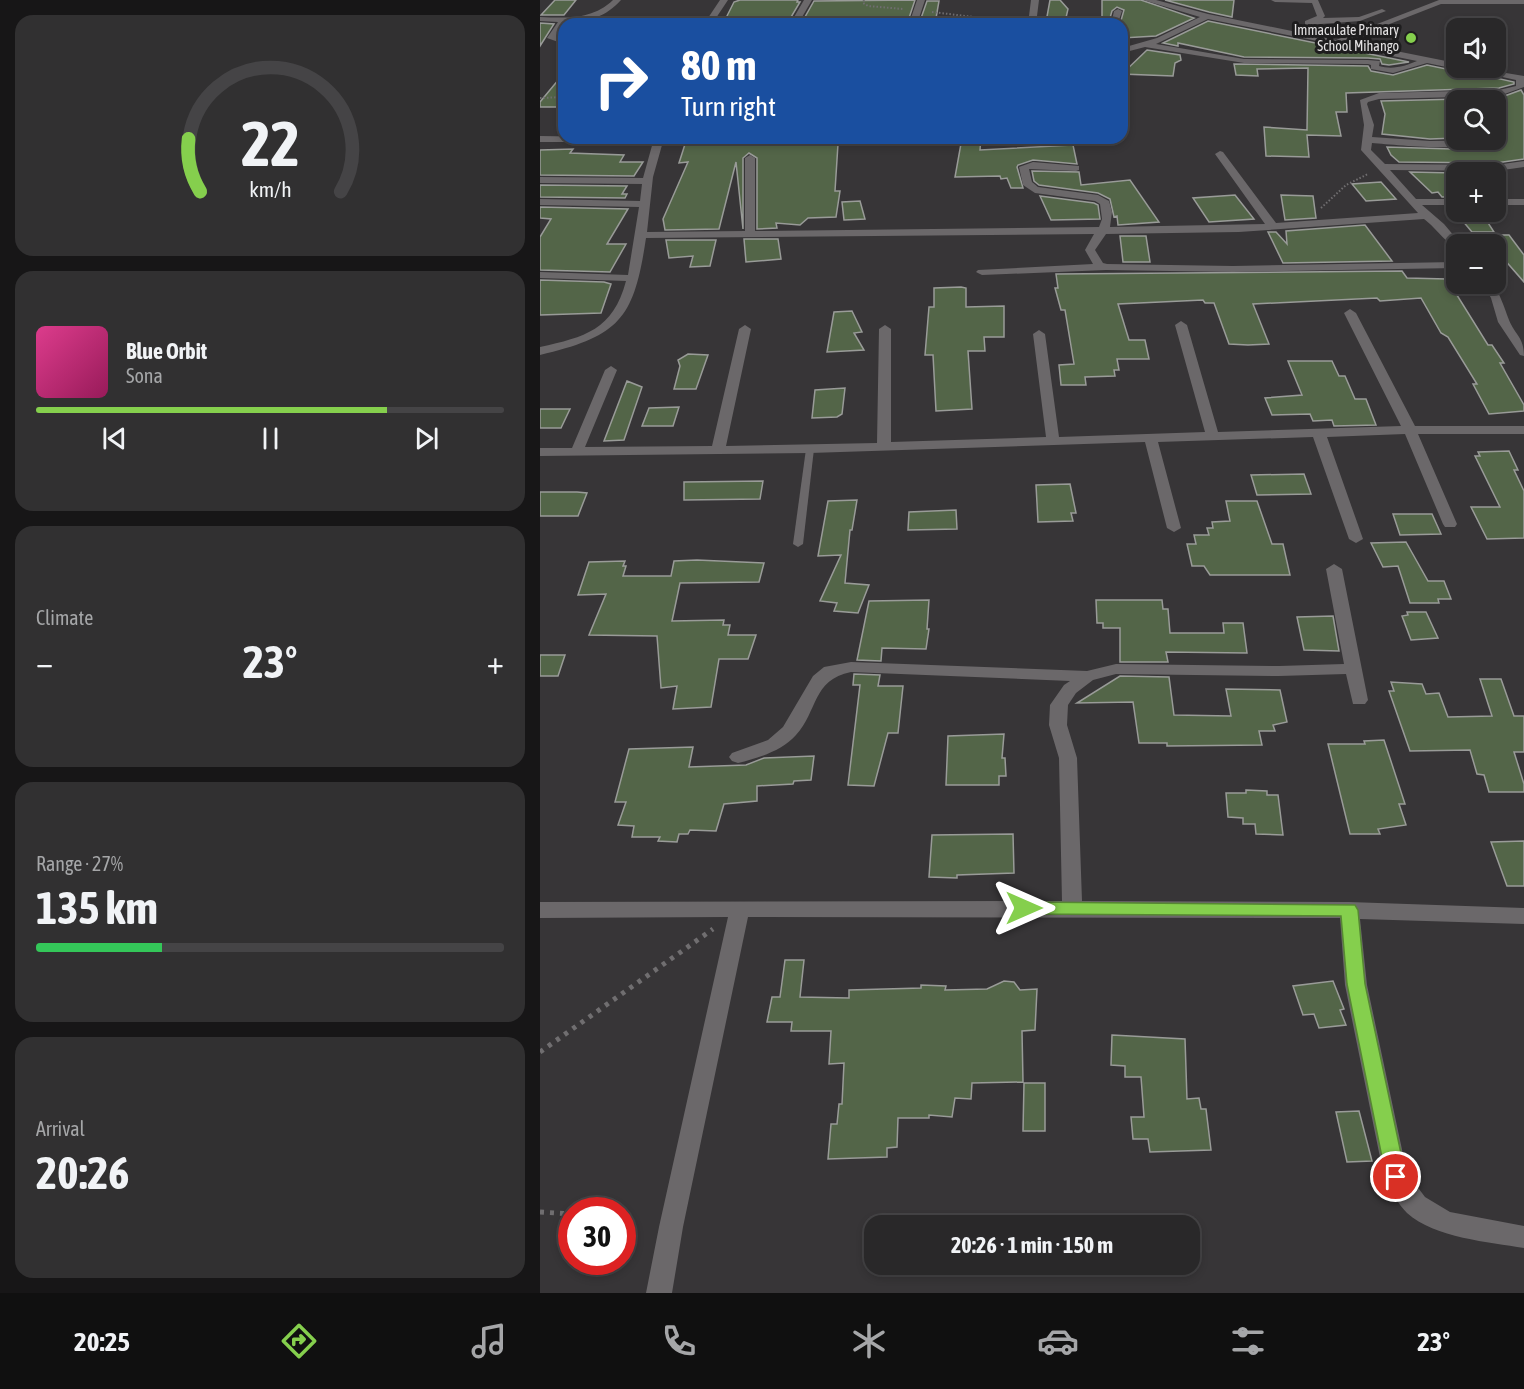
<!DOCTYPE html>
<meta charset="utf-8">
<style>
:root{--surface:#292829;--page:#313031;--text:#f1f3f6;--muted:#a5a6a8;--line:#454446;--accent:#85cf4d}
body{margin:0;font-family:"Asap Condensed",sans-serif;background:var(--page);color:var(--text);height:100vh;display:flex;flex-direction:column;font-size:22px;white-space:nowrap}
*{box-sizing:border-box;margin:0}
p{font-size:20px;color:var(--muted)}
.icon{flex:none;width:33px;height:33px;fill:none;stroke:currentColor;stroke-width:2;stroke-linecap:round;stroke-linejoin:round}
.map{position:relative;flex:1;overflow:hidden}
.sheet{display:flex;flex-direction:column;gap:15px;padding:15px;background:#171617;width:540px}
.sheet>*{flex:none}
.hud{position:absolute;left:18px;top:18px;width:570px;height:126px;border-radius:18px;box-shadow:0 3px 9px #0003,0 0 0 2px var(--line);background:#1a4fa0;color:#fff;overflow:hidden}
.controls{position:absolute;left:906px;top:18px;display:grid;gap:12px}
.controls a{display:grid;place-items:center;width:60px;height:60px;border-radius:12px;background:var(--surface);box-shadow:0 3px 9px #0003,0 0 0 2px var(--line);font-size:30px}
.speed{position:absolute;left:18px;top:1197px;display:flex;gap:12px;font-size:30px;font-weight:700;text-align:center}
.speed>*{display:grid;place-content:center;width:78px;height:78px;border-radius:50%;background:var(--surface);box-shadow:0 3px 9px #0003,0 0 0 2px var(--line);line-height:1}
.speed .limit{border:9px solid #d22;background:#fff;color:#111}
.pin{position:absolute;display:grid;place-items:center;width:51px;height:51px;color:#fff;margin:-26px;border:3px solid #fff;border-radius:50%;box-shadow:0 2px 6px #0007}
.me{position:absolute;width:66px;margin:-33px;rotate:90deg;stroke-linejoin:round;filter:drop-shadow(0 0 4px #0008)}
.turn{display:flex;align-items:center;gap:21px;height:126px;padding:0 24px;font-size:27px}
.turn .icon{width:78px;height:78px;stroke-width:2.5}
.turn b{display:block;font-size:42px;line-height:51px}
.big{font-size:45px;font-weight:700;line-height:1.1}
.sheet .widget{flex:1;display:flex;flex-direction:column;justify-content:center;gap:9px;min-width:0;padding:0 21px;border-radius:18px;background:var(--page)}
.sheet .dial{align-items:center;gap:0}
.dial svg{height:156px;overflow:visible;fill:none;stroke:var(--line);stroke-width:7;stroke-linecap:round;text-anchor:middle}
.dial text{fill:var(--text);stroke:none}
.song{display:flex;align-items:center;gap:18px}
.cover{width:72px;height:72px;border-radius:9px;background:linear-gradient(135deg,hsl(330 70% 55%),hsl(330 70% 35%))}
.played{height:6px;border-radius:3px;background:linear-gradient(90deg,var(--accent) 75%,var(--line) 75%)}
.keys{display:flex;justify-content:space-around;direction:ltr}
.heat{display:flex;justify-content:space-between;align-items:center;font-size:33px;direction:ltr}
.charge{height:9px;border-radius:4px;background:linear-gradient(90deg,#34c759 27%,var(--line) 0)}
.trip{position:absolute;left:324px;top:1215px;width:336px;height:60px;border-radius:18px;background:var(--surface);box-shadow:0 3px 9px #0003,0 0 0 2px var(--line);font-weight:700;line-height:60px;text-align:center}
.dock{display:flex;height:96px;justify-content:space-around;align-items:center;background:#101010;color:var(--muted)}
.dock .icon{width:42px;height:42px}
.dock .selected{color:var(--accent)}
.dock b{font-size:27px;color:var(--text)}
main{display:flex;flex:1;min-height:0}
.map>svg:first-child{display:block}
.building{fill:#536548;stroke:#999b98;stroke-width:1.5}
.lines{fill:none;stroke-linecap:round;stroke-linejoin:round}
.path-far1{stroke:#706e70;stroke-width:2;stroke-dasharray:1.5 2;stroke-linecap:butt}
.path{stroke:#706e70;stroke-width:5;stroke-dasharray:4 6;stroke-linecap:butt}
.service{fill:#6b686a;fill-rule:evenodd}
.minor{fill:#6b686a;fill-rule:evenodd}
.route{fill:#85cf4d;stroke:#568732;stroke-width:1.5}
.poi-dot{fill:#85cf4d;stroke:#1e1d1e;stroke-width:2}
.labels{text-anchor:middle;stroke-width:6;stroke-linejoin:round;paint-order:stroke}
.far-poi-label{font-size:14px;fill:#e4e2e3;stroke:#1e1d1e;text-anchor:end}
</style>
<main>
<section class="sheet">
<div class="widget dial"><svg viewBox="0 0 100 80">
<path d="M14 69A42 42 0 1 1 86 69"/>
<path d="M14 69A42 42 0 0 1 8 42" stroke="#85cf4d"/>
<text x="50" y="56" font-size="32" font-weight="700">22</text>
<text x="50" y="72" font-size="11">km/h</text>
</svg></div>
<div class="widget">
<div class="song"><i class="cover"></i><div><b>Blue Orbit</b><p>Sona</p></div></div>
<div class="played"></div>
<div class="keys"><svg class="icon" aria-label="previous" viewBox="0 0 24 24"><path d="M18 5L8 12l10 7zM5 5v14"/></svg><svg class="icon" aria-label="pause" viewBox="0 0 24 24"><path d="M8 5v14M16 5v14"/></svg><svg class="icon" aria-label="next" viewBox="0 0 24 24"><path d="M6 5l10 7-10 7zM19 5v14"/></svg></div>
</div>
<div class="widget"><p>Climate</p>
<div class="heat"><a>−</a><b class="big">23°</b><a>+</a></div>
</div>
<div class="widget"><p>Range · 27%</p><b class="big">135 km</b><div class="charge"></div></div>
<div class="widget"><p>Arrival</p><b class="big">20:26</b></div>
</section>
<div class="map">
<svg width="984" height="1293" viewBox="0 0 984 1293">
<rect width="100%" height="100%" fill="#373537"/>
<path class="building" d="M15 0H36L24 15H1Z
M200 0H258L257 2H260L247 24H183L194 2Z
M375 0 367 24H261L274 1Z
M510 0H520L528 9 525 22H506Z
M562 0H601L654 18 616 36 582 38V24H580L584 10 577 7 572 11 570 18 562 21Z
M625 0H694L692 17 669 12Z
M387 1H399L395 24H379Z
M668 21 869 62 849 65 842 64 840 59 828 58 704 57 638 43V46L623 43Z
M0 23 14 24 0 46Z
M607 50 640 55 641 60 635 63 633 76 582 74Z
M694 64 828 66 831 71 853 75 887 65 916 71 920 70 974 82V84L959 88 806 93 807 112H796L801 136 767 135 769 157 726 156 724 127 767 130 768 68 717 69 718 76 696 75Z
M24 73V107H0V102Z
M981 90 984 95V159L956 163 859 162 851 155 847 147 912 149 956 144V100H916V138L890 139 842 134 845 114 841 101 959 98Z
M147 138H202L201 142 238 141 240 138H259L257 145 298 144 295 191H300L296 217 268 218 260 225 236 223 237 228 217 229V158L209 153 203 158V229L196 162 179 229 125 230 123 219 148 162 139 163Z
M422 138H441L440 150 533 145 537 164 493 160 478 165 477 167 483 188H471L467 178 461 179 460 176 415 177Z
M33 149 30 153 84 155 80 162H103L94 176 0 175V150Z
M492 171 539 172 541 185 590 180 619 222 578 225 577 216 574 217 570 199 558 193 499 185 494 181Z
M870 172 916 173V197H902L898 192 892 193Z
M841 182 856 199 826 201 812 184Z
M0 185 87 186 82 194H87L85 198 0 197Z
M695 195 714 219 669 222 653 198Z
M741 195 773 196 776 218 745 220Z
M500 196 554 203 558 205 560 219 511 220Z
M320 201 325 219 304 220 302 202Z
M0 207 88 209 67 244H86L70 272 0 270V237L11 219 0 218Z
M911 207H916V212H941L954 232H932Z
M825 225 852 261 743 263 728 232H736L747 244 746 231Z
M942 235H969L984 255V282L956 250V244H951Z
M580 236H606L610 262H583Z
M204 239H238L241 259 206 262Z
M126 240H176L170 266 150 267 153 256 129 258Z
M862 271 867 278 907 279 948 345H952L964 363H960L984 405V411L949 414 933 384H937L908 337 901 333 881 298 840 301 837 298 713 304 729 344 708 345 689 344 674 303H665L663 300 578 304 589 340H605L609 359H577L579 370H574L575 376 545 377 546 385H521L519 365 534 364 525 310H521L515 288H518L516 274Z
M0 280 64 282 71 284 61 313 0 315Z
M421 287 426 288V307L464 306V337H444L445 351H428L432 409 396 411 393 355H385L389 307H394V288Z
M312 311 322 332 314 333 324 350 287 352 294 312Z
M148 354 168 355 156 389H134L140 366 138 360Z
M748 361H792L799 376H805L815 399H826L836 425 794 426 792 420 773 421 770 414 732 415 725 398 762 395Z
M87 381 102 387 84 440 64 441Z
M305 388 302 414 297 417 272 418 275 390Z
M139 407 133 426H102L109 408Z
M0 409H30L21 428H0Z
M969 451 978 470H974L984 491V538L947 539 931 507H960L935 456H940L938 452Z
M764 474 771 494 717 495 711 475Z
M223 481 220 499 144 500V482Z
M530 484 536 513H531L533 521 498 522 496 485Z
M0 492H37L47 493 38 516H0Z
M317 500 312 530H310L305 583 329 585 318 613 294 611 297 603 280 601 301 555 278 556 288 501Z
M686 501H717L732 544H743L750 575H670L664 566H652L647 544H656L654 535H669L667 528H673L672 522 690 521Z
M416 510 417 529 368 530 369 512Z
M853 514H892L901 534 860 535Z
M866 542 888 581H904L911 599H898L899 603H870L858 566 843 567 831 543Z
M157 560 224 563 219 582 140 583 132 621 184 620 183 625H190L188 635H216L208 659H179L171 707 133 709 137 686 121 688 117 636 49 635 66 594 38 595 49 562 85 561 83 566H86L83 576H131L134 561Z
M389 600 387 629H389L386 649 342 648 341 661 317 660 329 601Z
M556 600H622L623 609H628L630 633H684L683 623H703L707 653 626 652 628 662H580V628H563V623H557Z
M867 612H886L898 638 871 640 862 616 868 615Z
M793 616 799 651 764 650 757 617Z
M0 655H25L18 676H0Z
M314 674 340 675 338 686H363L358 733H348L334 786 308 785 320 685H313Z
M580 676 629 677 634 715 691 716 686 689 740 690 747 722 733 725 735 731H719L722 745 627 746V743H599L593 702 537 703Z
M940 679H961L974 716H984V752H974L984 784V792H949L944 775 937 774 930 750 870 751 849 691H854L851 682 882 684 886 694 899 693 908 717 952 716Z
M464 734 462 758H465L466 776H459V785H406L408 736Z
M844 740 865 804H859L866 825 838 829 840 834H810L788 744H825L824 741Z
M153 747 149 767 206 765 224 758 274 756 271 780 254 781 253 784 217 786V801L184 804 176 831 150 830 148 834H139L137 842 118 841 120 837H92L94 826 78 825 86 802H75L89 749Z
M706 790 727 791V795H738L743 835 716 834 715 824H703V818L688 817 686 793H706Z
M473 834 474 873 417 875V878L389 877 392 835Z
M984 841V886H967L951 842Z
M245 960H264L260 997 309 998V990L381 988V985L406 986 405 990 447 989 464 981 474 982 480 990 497 989 495 1030 482 1031 483 1082 432 1083 431 1099 415 1098 412 1117 389 1115V1118H358L357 1147 347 1148V1157L288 1159 291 1124H297L299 1104H302L304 1063 289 1064 291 1031H251L252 1022H227L232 997H240Z
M793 981 804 1009 800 1010 806 1025 779 1028 774 1014 763 1015 753 986Z
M572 1035 645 1039 647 1099 659 1098 661 1109H666L671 1150 610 1152 608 1139H593L591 1117H604L601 1077H585V1066L571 1065Z
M484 1083H505V1131H483Z
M819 1111 832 1161 807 1162 796 1112Z"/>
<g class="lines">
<path class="path-far1" d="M324 0 323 3 328 6 363 9
M392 12 476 22
M0 98 24 97
M781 208 806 185 828 174"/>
<path class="path" d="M0 1052 173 929
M0 1212 32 1214"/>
<path class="service" d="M270 446 274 449 263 544 258 547 253 544 266 449Z"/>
<path class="minor" d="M73 0H81C66 17 48 22 25 22L16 37 24 39V44L7 38 18 22 0 21V17C27 18 52 20 73 0Z
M180 0H188L172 24H164Z
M264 0H272L258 24H250Z
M377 0H385L377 24H369Z
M491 0H499L496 24H488Z
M603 0H616L668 14 796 40 899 0H984V4H901L806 41 916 63V68H919L916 69 887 63 853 73 831 69V65L828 64 704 63 605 47 582 53V48L617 38 660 17ZM668 19 877 61C865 66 853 70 839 66L840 61 828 60 704 59 616 44Z
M731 0H778L785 16 783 18 819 17 842 9 846 11 820 21 768 25H765V21L777 16 772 3 735 2Z
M578 9 582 11 578 23 562 24 572 20 574 11Z
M921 68H936L984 76V87L959 96 839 99 828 102 827 104 834 125 832 137 890 141 951 140C932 153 857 145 832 143L831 150 845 164 956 165 984 161V167L956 171 850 170 876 199H916V205H882L904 224 920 243 921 244H916V248C908 245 894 226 884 219L699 232 566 234 555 250 563 263 567 264 693 266 916 262V268L693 272 566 270 442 275 436 272 438 270 553 264 545 250 554 234 106 238C94 319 80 336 0 355V347C45 337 73 330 86 281L0 278V272L88 275 99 207 0 205V199L100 201 102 184 0 183V177L103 178 113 142H0V136L124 138 113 177 107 232 205 231V158L210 155 215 158V231L559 227 562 219 560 204 555 201 495 193 483 185 479 167 493 162 539 166V170L536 171 489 169 492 182 498 187 558 195 569 201 572 212 570 227 725 224 675 154 680 151 683 152 736 223 878 213 821 150 824 125 820 100 839 93 959 90 976 86V80Z
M956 199H984V205H956Z
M943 284H953C961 296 964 307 969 320 975 335 984 337 984 356L980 355 958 322 951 298Z
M810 309 816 313 875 426H984V434H878L917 524 915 527H905L903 524 865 434 787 437 823 539 816 543 809 539 773 437 618 442 641 528 634 532 627 528 605 442 270 453 0 456V448H32L65 370 71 366 77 370 45 447 172 446 199 329 205 325 211 329 186 446 337 443 339 329 345 325 351 329V442L506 437 493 334 499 330 505 334 519 437 665 432 635 325 641 321 647 325 678 432 861 426 804 313Z
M794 564 802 569 828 700 825 704H813L806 674 739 676 576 674 553 680 536 693 528 705 527 725 537 758 542 901 809 902 984 908V924L820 919 827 985 867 1173 885 1197 910 1212 984 1226V1248C949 1242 895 1238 867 1213 858 1204 849 1188 844 1177L805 985 800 918 208 917 143 1227 132 1293H106L119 1227 188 917 0 918V902L522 901 519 758 509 725 510 705 524 685 530 681 311 672C272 680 278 711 256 735 242 751 218 758 198 763L192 761 189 757 192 753 228 740 243 727 273 676 284 667 311 662 547 671 576 664 739 666 804 664 786 569Z"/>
</g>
<path class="route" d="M484 902 815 905 818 910 825 984 866 1177 863 1183 856 1186 849 1183 846 1177 807 984 801 916 484 914 479 912 476 908 479 903Z"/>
<circle class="poi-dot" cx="871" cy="38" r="6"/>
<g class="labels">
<g class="far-poi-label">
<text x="859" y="35">Immaculate Primary<tspan x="859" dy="16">School Mihango</tspan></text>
</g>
</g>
</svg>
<div class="controls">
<a><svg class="icon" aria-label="sound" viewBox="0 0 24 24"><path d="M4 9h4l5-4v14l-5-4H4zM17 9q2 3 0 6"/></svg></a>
<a><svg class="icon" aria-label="search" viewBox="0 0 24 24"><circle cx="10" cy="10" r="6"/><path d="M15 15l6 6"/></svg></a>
<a>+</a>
<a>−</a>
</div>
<div class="speed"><div class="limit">30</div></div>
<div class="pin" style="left:856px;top:1177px;background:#d93025"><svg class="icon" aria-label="arrive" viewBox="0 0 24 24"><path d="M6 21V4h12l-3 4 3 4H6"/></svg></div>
<svg class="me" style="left:484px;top:908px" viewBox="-20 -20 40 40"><path d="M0-17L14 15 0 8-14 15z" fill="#85cf4d" stroke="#fff" stroke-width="4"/></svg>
<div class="trip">20:26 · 1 min · 150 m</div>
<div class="hud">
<div class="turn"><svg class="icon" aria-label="right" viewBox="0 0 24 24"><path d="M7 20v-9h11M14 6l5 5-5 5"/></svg><div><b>80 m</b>Turn right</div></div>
</div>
</div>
</main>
<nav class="dock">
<b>20:25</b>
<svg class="icon selected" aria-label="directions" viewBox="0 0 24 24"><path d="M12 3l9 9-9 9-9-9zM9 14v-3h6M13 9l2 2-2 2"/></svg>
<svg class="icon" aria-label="music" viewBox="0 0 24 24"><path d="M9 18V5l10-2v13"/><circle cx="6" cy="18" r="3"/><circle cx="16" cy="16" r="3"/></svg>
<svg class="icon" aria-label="phone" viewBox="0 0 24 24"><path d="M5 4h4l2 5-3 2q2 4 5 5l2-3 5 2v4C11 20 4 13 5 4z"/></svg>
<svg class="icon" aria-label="climate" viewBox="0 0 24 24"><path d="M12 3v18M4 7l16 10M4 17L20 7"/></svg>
<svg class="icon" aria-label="car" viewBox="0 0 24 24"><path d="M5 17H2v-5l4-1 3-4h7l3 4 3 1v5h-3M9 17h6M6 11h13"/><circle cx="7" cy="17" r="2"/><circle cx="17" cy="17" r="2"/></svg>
<svg class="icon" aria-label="filters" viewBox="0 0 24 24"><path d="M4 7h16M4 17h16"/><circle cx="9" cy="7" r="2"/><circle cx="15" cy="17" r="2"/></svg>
<b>23°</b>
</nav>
